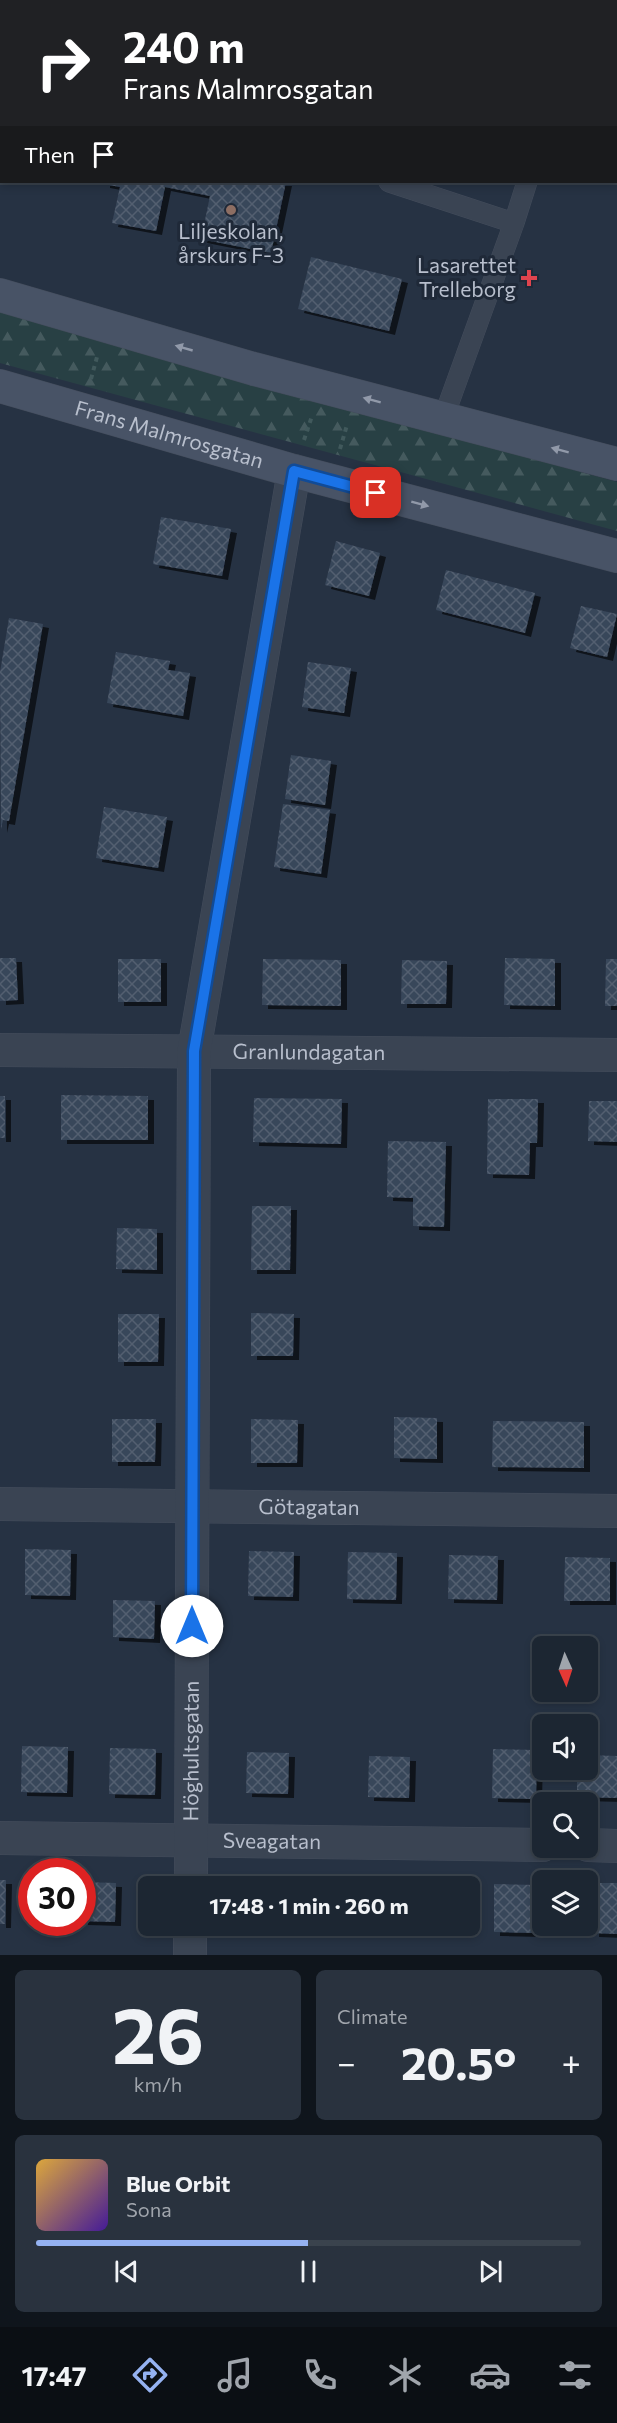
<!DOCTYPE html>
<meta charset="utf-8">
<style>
:root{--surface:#1c2632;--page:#29323e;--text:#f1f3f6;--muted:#a0a5ac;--line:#3a434d;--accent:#95b2f1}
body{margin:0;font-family:Commissioner,sans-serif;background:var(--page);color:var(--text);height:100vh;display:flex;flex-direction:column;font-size:22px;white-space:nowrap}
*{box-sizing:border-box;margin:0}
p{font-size:20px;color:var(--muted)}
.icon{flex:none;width:33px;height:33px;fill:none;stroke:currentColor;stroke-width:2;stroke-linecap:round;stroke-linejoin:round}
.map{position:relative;height:1955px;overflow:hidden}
.details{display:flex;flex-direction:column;gap:15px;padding:15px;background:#0f151c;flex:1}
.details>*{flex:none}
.guide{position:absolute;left:0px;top:0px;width:618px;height:183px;box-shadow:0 3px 9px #0003,0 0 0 2px var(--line);background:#202124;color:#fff;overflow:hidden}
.needle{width:39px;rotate:177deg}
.fabs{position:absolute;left:532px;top:1636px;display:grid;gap:12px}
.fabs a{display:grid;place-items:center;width:66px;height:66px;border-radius:9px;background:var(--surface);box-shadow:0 3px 9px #0003,0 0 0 2px var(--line);font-size:30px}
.speed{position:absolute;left:18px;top:1858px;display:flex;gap:12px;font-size:30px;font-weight:700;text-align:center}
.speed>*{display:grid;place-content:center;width:78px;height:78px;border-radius:50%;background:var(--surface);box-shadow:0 3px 9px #0003,0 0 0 2px var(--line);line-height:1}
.speed .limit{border:9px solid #d22;background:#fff;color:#111}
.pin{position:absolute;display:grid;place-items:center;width:51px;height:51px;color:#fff;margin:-26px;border-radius:12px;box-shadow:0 3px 9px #0006}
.me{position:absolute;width:66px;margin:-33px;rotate:0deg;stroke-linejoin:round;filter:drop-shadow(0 0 4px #0008)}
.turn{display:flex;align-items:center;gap:21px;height:126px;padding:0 24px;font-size:27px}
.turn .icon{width:78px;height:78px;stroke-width:2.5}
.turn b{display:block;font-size:42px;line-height:51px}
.then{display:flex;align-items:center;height:57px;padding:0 24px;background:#0003;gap:12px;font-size:22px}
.big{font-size:45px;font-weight:700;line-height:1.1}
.details .tile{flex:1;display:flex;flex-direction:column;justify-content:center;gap:9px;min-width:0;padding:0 21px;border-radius:9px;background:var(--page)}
.details .dial{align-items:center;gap:0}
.dial b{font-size:78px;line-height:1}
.song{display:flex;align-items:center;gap:18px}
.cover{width:72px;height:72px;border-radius:9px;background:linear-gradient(135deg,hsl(40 70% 55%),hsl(260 70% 35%))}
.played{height:6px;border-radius:3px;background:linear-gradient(90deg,var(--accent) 50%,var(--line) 50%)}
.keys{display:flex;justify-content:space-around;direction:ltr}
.heat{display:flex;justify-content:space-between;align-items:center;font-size:33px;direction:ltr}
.details .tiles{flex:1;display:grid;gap:15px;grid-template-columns:1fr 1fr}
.tile:last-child{grid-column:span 2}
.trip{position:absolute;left:138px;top:1876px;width:342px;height:60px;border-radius:9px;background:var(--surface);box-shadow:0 3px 9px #0003,0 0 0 2px var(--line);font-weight:700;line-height:60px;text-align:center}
.tab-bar{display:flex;height:96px;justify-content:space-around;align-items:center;background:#0b0f14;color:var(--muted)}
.tab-bar .icon{width:42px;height:42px}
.tab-bar .active{color:var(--accent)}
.tab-bar b{font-size:27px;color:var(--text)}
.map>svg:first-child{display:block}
.forest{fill:url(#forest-firs)}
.building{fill:url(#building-cross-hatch);filter:url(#shadow)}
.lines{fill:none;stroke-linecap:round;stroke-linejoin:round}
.lane-casing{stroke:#444d5c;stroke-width:21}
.street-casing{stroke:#444d5c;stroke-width:34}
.secondary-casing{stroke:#444d5c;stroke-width:34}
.path{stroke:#41595c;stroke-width:4;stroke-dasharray:4.5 4.5;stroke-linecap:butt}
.lane{stroke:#3a4453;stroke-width:20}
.street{stroke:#3a4453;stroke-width:33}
.secondary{stroke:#485366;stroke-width:33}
.oneway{fill:#9199a9}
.route-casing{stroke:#114b97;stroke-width:15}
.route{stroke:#1a73e8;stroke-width:10}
.education-dot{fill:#8d6e63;stroke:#1f2938;stroke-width:2}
.health-dot{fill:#e0444e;stroke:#1f2938;stroke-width:2}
.labels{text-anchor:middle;stroke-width:6;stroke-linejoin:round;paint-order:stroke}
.poi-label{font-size:21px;fill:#b8bfcd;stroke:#1f2938}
.street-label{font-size:21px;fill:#b8bfcd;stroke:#1f2938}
</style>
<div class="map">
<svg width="617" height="1955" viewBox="0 0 617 1955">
<defs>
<pattern id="forest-firs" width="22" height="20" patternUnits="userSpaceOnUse" patternTransform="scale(1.5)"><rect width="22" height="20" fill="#284044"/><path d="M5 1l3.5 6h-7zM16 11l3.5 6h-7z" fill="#455a5e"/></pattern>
<pattern id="building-cross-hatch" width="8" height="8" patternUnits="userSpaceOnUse" patternTransform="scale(1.5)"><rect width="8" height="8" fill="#38465a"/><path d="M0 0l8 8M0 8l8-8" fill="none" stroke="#535f70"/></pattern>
<filter id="shadow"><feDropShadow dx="6" dy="4" stdDeviation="0" flood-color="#0009"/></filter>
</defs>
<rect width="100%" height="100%" fill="#263243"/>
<path class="forest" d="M0 311 617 482V531L0 363Z"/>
<path class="building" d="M104 182H286L271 253 201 239 210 196 165 187 156 231 112 223 120 187 104 184Z
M311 257 402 279 389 331 298 309Z
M161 517 231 529 222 576 153 564Z
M336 541 380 553 369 596 325 585Z
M446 570 535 593 525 633 436 610Z
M581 606 617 614 607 657 570 648Z
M9 618 43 624 9 821 3 820 1 829 0 672Z
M116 652 170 661 168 670 190 673 183 716 107 703Z
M308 662 351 668 344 713 302 707Z
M291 755 331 761 325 805 285 799Z
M283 804 330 810 321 874 274 867Z
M104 807 167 817 158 868 96 858Z
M0 958H16L18 1000 0 1001Z
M505 958 555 959V1006L504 1005Z
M118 959H161V1002H118Z
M263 959 341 960V1006L262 1005Z
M606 959H617V1006H605Z
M402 960 447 961 446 1004H401Z
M61 1095 148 1096V1140H61Z
M0 1096H5V1138H0Z
M254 1098 342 1099 341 1144 253 1142Z
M488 1099H538L537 1143H530L529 1175 487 1174Z
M589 1101H617V1142L588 1141Z
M388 1141 446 1142 444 1227 413 1226V1198L387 1197Z
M252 1206H291L290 1270H251Z
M117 1228 157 1229V1270L116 1269Z
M251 1313 294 1314 293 1356H251Z
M118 1314H159L158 1362H118Z
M394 1417 437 1418V1459L394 1458Z
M112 1419H156L155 1462H112Z
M251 1419 298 1420 297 1463H251Z
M493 1421 584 1422V1468L492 1467Z
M25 1549 71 1550 70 1596 25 1595Z
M249 1551 294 1552 293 1597 248 1596Z
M348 1552 397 1553 396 1600 347 1599Z
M449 1555 498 1556 497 1600 448 1599Z
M565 1557 610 1558V1601H564Z
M113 1600 155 1601 154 1639 113 1637Z
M22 1746 68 1747 67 1793 21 1792Z
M110 1748 156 1749 155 1795 109 1794Z
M493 1749 537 1750 536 1799 492 1798Z
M247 1752 289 1753 288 1794 246 1793Z
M588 1755 617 1756V1798L577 1797V1770H588Z
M369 1756 410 1757 409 1798 368 1797Z
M0 1880H6L5 1924H0Z
M82 1882 116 1883 115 1922 82 1921Z
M332 1883 358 1884V1887H332Z
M594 1883H617V1934L593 1933Z
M494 1884 538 1885 537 1933 494 1932Z
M299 1926H357V1931L299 1930Z"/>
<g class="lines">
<defs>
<path id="lane" d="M579 2V0
M389 182 514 223
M443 419 514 223 527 182"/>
<g id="street">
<path d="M173 2V0"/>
<path id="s1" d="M0 1050 617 1055"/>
<path id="s2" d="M0 1504 617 1511"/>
<path id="s3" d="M0 1838 543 1845"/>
<path d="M588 1845 617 1846"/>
<path id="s4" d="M191 1887 194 1051 294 471"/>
<path d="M190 1955V1926"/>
</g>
<g id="secondary">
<path d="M0 295 254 369 617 464"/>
<path id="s5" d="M0 386 294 471 617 556"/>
</g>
</defs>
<use href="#lane" class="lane-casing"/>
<use href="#street" class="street-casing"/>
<use href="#secondary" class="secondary-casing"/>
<path class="path" d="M616 78H617
M91 379 97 357
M304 440 312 416
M340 449 347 425"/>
<use href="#lane" class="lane"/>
<use href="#street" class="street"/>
<use href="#secondary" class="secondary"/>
</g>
<defs><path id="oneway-solid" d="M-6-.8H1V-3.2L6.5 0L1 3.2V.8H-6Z" transform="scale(1.5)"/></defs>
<g class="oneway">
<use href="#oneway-solid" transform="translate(184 348) rotate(-164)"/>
<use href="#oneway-solid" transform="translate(372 400) rotate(-165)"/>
<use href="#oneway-solid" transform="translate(560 450) rotate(-165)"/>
<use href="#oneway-solid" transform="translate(420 504) rotate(15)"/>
</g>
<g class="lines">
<defs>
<path id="route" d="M192 1626 194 1051 294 471 376 493"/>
</defs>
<use href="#route" class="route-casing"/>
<use href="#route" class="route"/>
</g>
<circle class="education-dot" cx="231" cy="210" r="6"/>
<path class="health-dot" d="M526 269h6v6h6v6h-6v6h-6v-6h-6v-6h6z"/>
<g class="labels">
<g class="poi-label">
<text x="231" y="239">Liljeskolan,<tspan x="231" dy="24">årskurs F-3</tspan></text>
<text x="516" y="273" text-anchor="end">Lasarettet<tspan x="516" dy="24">Trelleborg</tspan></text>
</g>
<g class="street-label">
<text dy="7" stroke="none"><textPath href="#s5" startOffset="176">Frans Malmrosgatan</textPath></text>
<text dy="7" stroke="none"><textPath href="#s1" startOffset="309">Granlundagatan</textPath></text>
<text dy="7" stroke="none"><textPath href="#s2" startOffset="309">Götagatan</textPath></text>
<text dy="7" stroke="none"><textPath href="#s4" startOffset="136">Höghultsgatan</textPath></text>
<text dy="7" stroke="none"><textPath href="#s3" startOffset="272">Sveagatan</textPath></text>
</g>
</g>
</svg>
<div class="fabs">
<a><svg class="needle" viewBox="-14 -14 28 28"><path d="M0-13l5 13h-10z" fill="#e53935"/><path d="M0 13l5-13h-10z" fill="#a0a5ac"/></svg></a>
<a><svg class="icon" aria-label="sound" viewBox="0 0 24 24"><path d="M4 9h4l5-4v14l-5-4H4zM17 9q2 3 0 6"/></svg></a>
<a><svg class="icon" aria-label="search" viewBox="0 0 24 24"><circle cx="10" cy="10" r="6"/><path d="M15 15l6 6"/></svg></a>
<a><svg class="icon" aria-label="layers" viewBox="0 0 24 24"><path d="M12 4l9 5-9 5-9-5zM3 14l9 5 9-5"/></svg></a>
</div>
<div class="speed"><div class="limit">30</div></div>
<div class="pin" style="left:376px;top:493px;background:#d93025"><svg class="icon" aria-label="arrive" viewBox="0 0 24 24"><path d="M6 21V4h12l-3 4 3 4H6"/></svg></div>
<svg class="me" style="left:192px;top:1626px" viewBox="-20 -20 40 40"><circle r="19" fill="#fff"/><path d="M0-13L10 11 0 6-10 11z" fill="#1a73e8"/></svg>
<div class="trip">17:48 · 1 min · 260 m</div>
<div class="guide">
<div class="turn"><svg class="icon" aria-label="right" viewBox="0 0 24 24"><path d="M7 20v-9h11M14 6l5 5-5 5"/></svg><div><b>240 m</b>Frans Malmrosgatan</div></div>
<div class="then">Then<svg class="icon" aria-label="arrive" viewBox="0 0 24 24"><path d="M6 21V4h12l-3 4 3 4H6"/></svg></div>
</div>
</div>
<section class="details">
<div class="tiles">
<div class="tile dial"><b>26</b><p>km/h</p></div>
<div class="tile"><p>Climate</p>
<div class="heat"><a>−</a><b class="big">20.5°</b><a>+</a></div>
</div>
<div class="tile">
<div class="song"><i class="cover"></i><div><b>Blue Orbit</b><p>Sona</p></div></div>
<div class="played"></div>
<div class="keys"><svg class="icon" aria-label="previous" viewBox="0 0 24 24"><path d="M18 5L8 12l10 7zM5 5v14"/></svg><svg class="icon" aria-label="pause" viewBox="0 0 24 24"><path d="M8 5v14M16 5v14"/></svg><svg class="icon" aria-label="next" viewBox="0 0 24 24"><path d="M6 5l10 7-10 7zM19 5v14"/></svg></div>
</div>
</div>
</section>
<nav class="tab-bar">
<b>17:47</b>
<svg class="icon active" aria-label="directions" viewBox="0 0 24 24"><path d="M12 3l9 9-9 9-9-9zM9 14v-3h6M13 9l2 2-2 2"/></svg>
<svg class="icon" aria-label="music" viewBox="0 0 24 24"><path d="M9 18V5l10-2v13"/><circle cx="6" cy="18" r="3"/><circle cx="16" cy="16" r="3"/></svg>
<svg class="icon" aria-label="phone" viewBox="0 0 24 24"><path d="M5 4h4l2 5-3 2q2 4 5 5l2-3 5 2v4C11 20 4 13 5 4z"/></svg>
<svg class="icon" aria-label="climate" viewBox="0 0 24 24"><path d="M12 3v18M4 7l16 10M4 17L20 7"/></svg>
<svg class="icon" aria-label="car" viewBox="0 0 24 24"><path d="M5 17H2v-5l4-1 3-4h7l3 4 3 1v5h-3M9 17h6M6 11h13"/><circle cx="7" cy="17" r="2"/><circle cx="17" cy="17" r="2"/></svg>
<svg class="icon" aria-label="filters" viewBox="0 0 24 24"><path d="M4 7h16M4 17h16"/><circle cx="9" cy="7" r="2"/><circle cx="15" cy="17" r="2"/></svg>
</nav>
